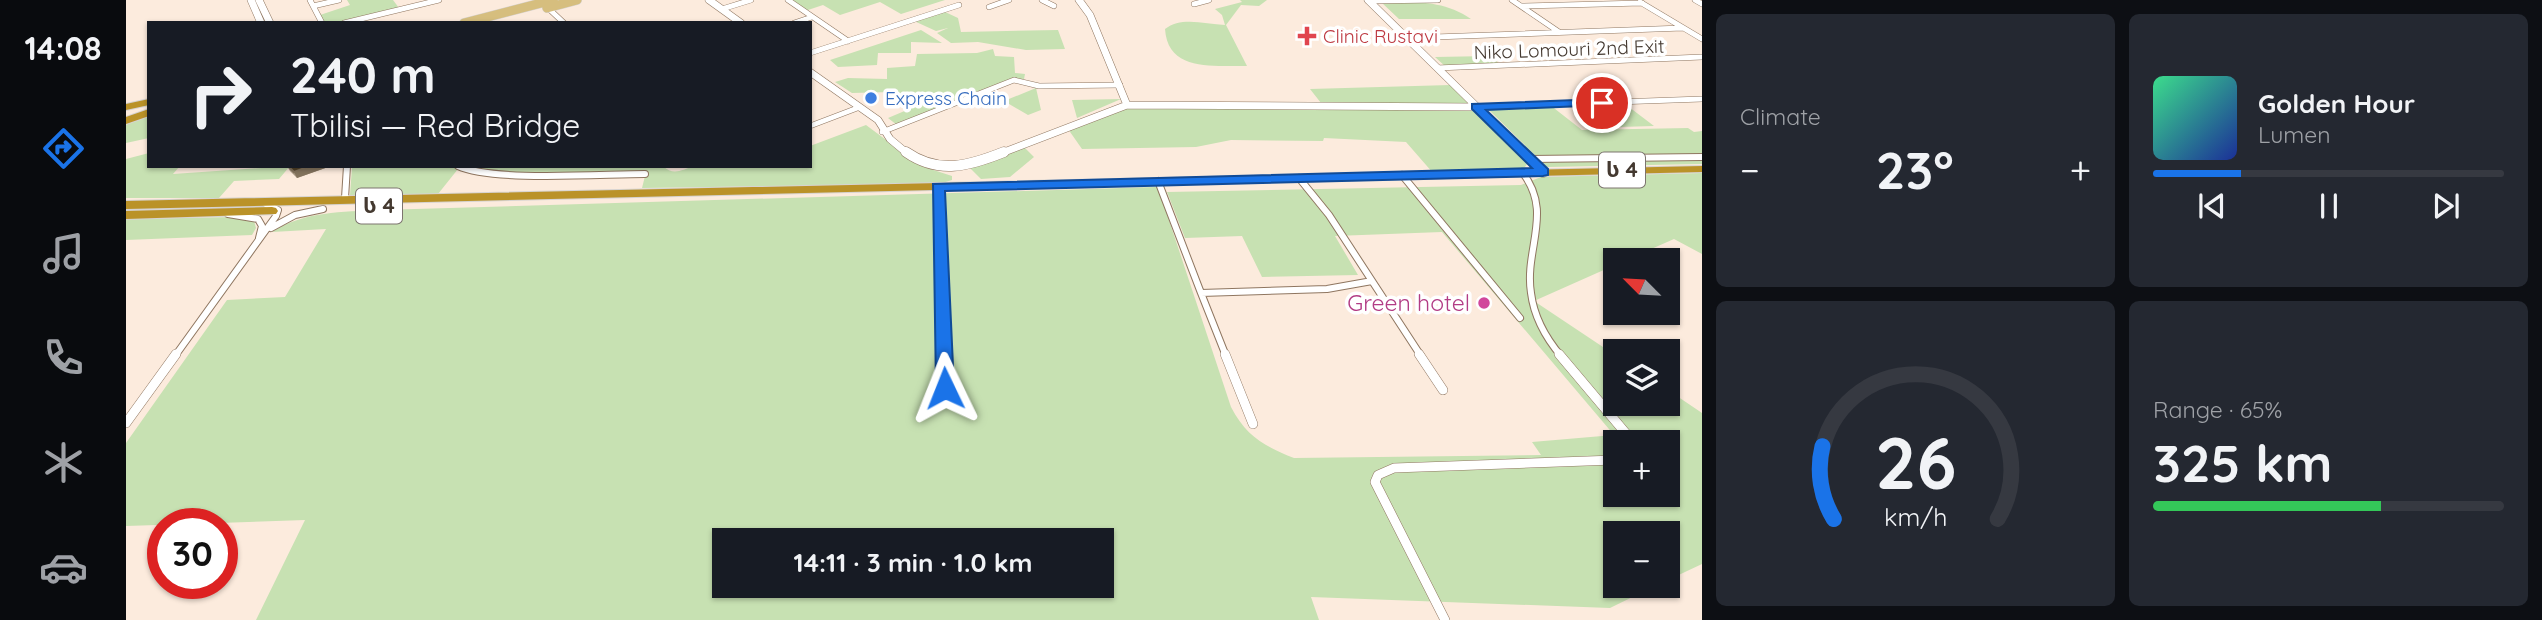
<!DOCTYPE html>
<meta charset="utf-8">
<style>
:root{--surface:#171b24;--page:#242831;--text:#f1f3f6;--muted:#9ea1a6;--line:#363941;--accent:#1a73e8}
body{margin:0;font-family:Quicksand,"Noto Sans Georgian",sans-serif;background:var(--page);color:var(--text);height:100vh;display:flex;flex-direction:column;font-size:26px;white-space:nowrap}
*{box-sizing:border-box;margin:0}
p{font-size:23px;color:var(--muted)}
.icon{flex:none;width:38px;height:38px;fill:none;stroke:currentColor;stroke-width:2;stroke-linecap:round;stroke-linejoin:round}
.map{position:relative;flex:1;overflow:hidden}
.side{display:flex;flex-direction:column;gap:14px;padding:14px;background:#0d0f14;width:840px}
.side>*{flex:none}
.guide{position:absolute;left:21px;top:21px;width:665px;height:147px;border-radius:0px;box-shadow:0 2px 5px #0004;background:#171b24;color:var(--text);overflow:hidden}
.needle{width:46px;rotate:294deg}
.tools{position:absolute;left:1477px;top:248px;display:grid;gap:14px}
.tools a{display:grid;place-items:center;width:77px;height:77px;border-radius:0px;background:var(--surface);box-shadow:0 2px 5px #0004;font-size:35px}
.speed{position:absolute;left:21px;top:508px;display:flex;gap:14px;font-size:35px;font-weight:700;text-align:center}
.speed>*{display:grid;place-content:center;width:91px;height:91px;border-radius:50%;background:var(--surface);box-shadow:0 2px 5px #0004;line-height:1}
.speed .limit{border:10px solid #d22;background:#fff;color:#111}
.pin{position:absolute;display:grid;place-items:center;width:60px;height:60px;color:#fff;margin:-30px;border:4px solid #fff;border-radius:50%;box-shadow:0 2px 7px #0007}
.me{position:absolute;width:77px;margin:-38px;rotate:358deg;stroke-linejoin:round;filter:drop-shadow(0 0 5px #0008)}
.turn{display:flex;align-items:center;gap:24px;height:147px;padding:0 28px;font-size:32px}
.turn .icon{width:91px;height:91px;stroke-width:2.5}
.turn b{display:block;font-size:49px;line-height:60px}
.big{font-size:52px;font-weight:700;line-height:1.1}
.side .tile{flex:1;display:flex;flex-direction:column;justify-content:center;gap:10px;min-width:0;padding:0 24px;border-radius:10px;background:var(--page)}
.side .dial{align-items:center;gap:0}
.dial svg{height:182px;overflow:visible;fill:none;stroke:var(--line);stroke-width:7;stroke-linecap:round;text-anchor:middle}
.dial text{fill:var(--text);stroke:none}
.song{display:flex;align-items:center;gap:21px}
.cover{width:84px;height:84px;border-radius:10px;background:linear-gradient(135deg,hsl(150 70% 55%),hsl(230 70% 35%))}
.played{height:7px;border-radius:4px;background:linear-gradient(90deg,var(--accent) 25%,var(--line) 25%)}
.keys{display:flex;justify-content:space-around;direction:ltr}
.heat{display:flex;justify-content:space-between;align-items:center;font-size:38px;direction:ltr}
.charge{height:10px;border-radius:5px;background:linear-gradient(90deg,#34c759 65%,var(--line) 0)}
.side .tiles{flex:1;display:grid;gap:14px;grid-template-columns:repeat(2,1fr)}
.trip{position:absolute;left:586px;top:528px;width:402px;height:70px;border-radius:0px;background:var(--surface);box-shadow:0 2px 5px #0004;font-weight:700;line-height:70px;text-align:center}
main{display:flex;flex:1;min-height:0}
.dock{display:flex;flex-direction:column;width:126px;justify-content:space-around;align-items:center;background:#090b0e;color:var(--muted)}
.dock .icon{width:49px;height:49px}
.dock .selected{color:var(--accent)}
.dock b{font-size:32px;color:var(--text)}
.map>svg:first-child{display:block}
.green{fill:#c7e1b2;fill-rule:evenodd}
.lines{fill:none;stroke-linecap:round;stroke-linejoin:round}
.street-far2-casing{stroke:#8f7660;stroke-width:6}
.street-far1-casing{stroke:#8f7660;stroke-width:8}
.street-casing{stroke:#8f7660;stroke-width:10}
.secondary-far1-casing{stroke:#8f7660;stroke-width:8}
.secondary-casing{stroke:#8f7660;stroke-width:11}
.primary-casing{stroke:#d6d3d1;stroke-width:10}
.highway-casing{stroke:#d6d3d1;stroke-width:2}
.street-far2{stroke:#fff;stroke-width:5}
.street-far1{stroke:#fff;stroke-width:6}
.street{stroke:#fff;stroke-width:9}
.secondary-far1{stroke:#fff;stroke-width:7}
.secondary{stroke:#fff;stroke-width:10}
.primary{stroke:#d6be7e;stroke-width:9}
.highway{fill:#ba9228;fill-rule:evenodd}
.wall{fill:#a69682}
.shaded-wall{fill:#84745e}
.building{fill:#514127;stroke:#84745e;stroke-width:2}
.route{fill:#1a73e8;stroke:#114b97;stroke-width:2}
.health-dot{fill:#e0444e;stroke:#fff;stroke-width:2.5}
.shop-dot{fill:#3f7fe0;stroke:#fff;stroke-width:2.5}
.hotel-dot{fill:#d1479c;stroke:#fff;stroke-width:2.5}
.labels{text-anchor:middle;stroke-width:7;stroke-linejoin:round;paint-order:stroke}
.far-health-label{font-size:19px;fill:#be3a42;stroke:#fff;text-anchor:start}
.far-street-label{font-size:19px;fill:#443930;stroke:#fff}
.far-shop-label{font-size:19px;fill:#366cbe;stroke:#fff;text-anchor:start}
.shield{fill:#fff;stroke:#7c746e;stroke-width:2}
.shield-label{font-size:21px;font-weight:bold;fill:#443930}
.hotel-label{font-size:23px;fill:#b23c85;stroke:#fff;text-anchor:end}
</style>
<main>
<nav class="dock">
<b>14:08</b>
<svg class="icon selected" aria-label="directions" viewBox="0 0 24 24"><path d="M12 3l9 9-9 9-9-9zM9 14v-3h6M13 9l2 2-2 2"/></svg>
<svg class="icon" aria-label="music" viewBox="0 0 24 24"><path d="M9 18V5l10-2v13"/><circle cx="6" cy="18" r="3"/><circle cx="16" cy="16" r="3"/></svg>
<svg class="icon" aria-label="phone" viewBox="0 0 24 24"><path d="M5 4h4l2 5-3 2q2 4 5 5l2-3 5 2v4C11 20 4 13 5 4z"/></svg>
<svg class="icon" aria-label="climate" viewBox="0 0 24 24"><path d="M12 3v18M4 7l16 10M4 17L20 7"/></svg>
<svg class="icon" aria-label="car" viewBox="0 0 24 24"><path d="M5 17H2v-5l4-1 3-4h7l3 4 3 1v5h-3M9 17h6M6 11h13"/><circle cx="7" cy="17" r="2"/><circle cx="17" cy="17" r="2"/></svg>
</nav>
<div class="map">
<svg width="1576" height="620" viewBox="0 0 1576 620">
<rect width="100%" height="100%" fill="#fcebdd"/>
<path class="green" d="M221 0H267L273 8 213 23H198L194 15 224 5Z
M664 0H819L775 14 754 2 714 15 697 5 679 11Z
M1114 0H1141L1133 6 1115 5 1100 25 1121 66C1089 65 1042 73 1039 29 1055 16 1079 24 1099 25L1096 15 1089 9 1116 2Z
M1255 2C1290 2 1318 0 1345 19H1273Z
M817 11 832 18 835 32 932 30 939 49 900 50 852 42 825 43 811 33 822 28 810 31 788 21Z
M795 30 816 43 785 42V53H752L751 65 712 67 704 60Z
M867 49 869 56 888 57 889 73 899 74 898 79H888L771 125 762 118 788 107 764 92 726 93 709 82 722 78 761 79V68L789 66 791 54 851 53Z
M1364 56 1375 65 1320 67 1309 57Z
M1324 85 1344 105 1195 103 1184 89Z
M910 88 915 110 902 115 878 101Z
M995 99 951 118 946 100Z
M1424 105 1456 130 1562 128 1568 132 1576 131V164L1421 167 1361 108Z
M1010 107 1350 111 1402 163 1396 171 1307 173 1280 142 1198 138 1197 141 1105 140 1070 147 956 149 942 129 988 111Z
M1466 107H1503L1528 126 1493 127Z
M23 114V138L0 143V125Z
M740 125 795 166 826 176V180L813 184 516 188 519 176 379 175 332 169 312 194 224 195 226 167 228 166H326L331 169 333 166H537C547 176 556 170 568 166H684V146Z
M898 147 908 157 884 177 855 179 843 167Z
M23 153V166H54L47 174 164 166 153 179 108 181 93 198H0V159Z
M1576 173V254L1548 239 1498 261H1489V265L1408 301 1489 355V404H1542V390L1576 413V564L1542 580V534H1489V586H1529L1484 608 1185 597 1193 620H130L179 520 0 526V443L101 300 159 297 200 229 146 232C179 211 216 212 254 210L1029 187H1032L1105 407C1120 436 1138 446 1168 458L1415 455 1406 442 1488 435 1316 232 1209 236 1232 275 1136 277 1116 236 1059 238 1041 192 1395 185 1415 177ZM1489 443H1542V495H1489ZM598 541H976V586H598Z
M110 217 128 221 130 228 126 235 0 240V219Z"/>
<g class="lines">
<defs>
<path id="street-far2" d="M184 0 196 23
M662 0 722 41
M916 0 928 6
M1386 0 1433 32
M1569 0 1576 4
M1242 1 1312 0
M1514 2 1576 39
M1068 4 1083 0
M187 6 213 0
M1396 6 1516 3
M863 7 883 0
M422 8 438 23
M596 9 625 0
M218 23 313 0
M668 23 686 17
M1280 38 1557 28
M684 53 833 5
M1311 68 1576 57
M1350 107 1576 99
M684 126 734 107
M756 132 888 80 913 86 994 85"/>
<path id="street-far1" d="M1404 159 1576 157
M332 166C368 182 475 174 519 174
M1396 172C1428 212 1398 249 1405 293 1408 317 1419 337 1435 356
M1276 175 1394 318
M1173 178 1203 215 1295 356
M1032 181 1075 293
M812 187 818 356
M219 198 221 166
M102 214 132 219 136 226 133 238
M145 228 169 215 197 209
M49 356 150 216 152 210 140 204
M1100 356 1075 293 1201 289 1246 281"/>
<path id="street" d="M818 354 819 388
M1099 354 1127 424
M1293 354 1317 390
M1433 354 1508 443
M0 423 50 354
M1319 620 1249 482 1252 475 1268 468 1489 460"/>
<path id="secondary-far1" d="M125 0 135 23
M133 0 144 23
M583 0 615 23
M953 0 964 15 1001 105
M1242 0 1399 154
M684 72 752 120 764 139 782 154
M873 154 1001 105 1350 107"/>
<path id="secondary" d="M780 152C813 175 843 166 878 152
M1397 152 1417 172"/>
<path id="primary" d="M421 8 451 0
M338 23 427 0"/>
<path id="highway" d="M23 99V105L0 110V104Z
M23 109V116L0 124V117Z
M1576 166V172L0 209V201Z
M146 207 150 208 152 211 150 214 0 219V211Z"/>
</defs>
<use href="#street-far2" class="street-far2-casing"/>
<use href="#street-far1" class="street-far1-casing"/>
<use href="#street" class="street-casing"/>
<use href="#secondary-far1" class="secondary-far1-casing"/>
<use href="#secondary" class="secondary-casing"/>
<use href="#primary" class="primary-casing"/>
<use href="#highway" class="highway-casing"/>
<use href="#street-far2" class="street-far2"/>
<use href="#street-far1" class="street-far1"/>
<use href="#street" class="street"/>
<use href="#secondary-far1" class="secondary-far1"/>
<use href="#secondary" class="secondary"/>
<use href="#primary" class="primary"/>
<use href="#highway" class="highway"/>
</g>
<path class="wall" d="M161 166H205L171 178 164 171Z"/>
<path class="shaded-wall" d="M184 166H205L171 178 168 172Z"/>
<path class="building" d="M162 166H184L168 172Z"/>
<path class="route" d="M1476 99 1481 103 1480 105 1360 110 1422 169V175L1417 176 819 191 828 388 825 393H813L810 388 807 184 1406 168 1346 109V104Z"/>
<path class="health-dot" d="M1177.5 25.5h7v7h7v7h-7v7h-7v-7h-7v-7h7z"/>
<circle class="shop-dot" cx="745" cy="98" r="7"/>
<circle class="hotel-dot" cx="1358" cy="303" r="7"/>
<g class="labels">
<g class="far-health-label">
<text x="1197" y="43">Clinic Rustavi</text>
</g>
<g class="far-street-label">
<text transform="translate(1443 49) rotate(-2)" y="7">Niko Lomouri 2nd Exit</text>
</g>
<g class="far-shop-label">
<text x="759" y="105">Express Chain</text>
</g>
<g class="shield">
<rect x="1473" y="152.5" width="46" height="35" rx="5"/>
<rect x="230" y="188.5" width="46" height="35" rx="5"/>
</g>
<g class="shield-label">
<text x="1496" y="177">ს 4</text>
<text x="253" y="213">ს 4</text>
</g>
<g class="hotel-label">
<text x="1344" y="311">Green hotel</text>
</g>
</g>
</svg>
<div class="tools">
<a><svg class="needle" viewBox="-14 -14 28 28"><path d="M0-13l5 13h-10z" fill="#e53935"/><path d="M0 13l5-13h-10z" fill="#9ea1a6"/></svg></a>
<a><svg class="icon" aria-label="layers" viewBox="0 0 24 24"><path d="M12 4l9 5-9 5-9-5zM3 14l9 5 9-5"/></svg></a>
<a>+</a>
<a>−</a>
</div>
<div class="speed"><div class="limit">30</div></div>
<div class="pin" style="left:1476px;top:103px;background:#d93025"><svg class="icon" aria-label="arrive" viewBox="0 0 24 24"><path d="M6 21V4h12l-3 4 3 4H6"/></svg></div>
<svg class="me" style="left:819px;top:388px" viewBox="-20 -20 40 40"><path d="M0-17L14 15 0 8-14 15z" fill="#1a73e8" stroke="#fff" stroke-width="4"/></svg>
<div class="trip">14:11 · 3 min · 1.0 km</div>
<div class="guide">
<div class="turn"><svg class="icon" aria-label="right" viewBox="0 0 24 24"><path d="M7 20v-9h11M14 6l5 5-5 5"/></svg><div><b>240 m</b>Tbilisi — Red Bridge</div></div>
</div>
</div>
<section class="side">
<div class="tiles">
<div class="tile"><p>Climate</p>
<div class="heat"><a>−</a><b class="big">23°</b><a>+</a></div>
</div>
<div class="tile">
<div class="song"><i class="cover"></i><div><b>Golden Hour</b><p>Lumen</p></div></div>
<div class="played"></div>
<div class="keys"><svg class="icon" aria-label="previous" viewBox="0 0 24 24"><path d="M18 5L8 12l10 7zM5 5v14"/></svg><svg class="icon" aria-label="pause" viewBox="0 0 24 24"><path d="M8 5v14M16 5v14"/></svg><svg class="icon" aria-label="next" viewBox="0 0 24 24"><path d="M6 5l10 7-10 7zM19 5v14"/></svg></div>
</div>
<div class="tile dial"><svg viewBox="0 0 100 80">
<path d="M14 69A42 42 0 1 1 86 69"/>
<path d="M14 69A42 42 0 0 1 9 37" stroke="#1a73e8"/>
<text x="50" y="56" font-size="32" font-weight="700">26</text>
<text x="50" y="72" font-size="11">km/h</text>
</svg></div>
<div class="tile"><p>Range · 65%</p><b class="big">325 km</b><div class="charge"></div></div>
</div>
</section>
</main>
